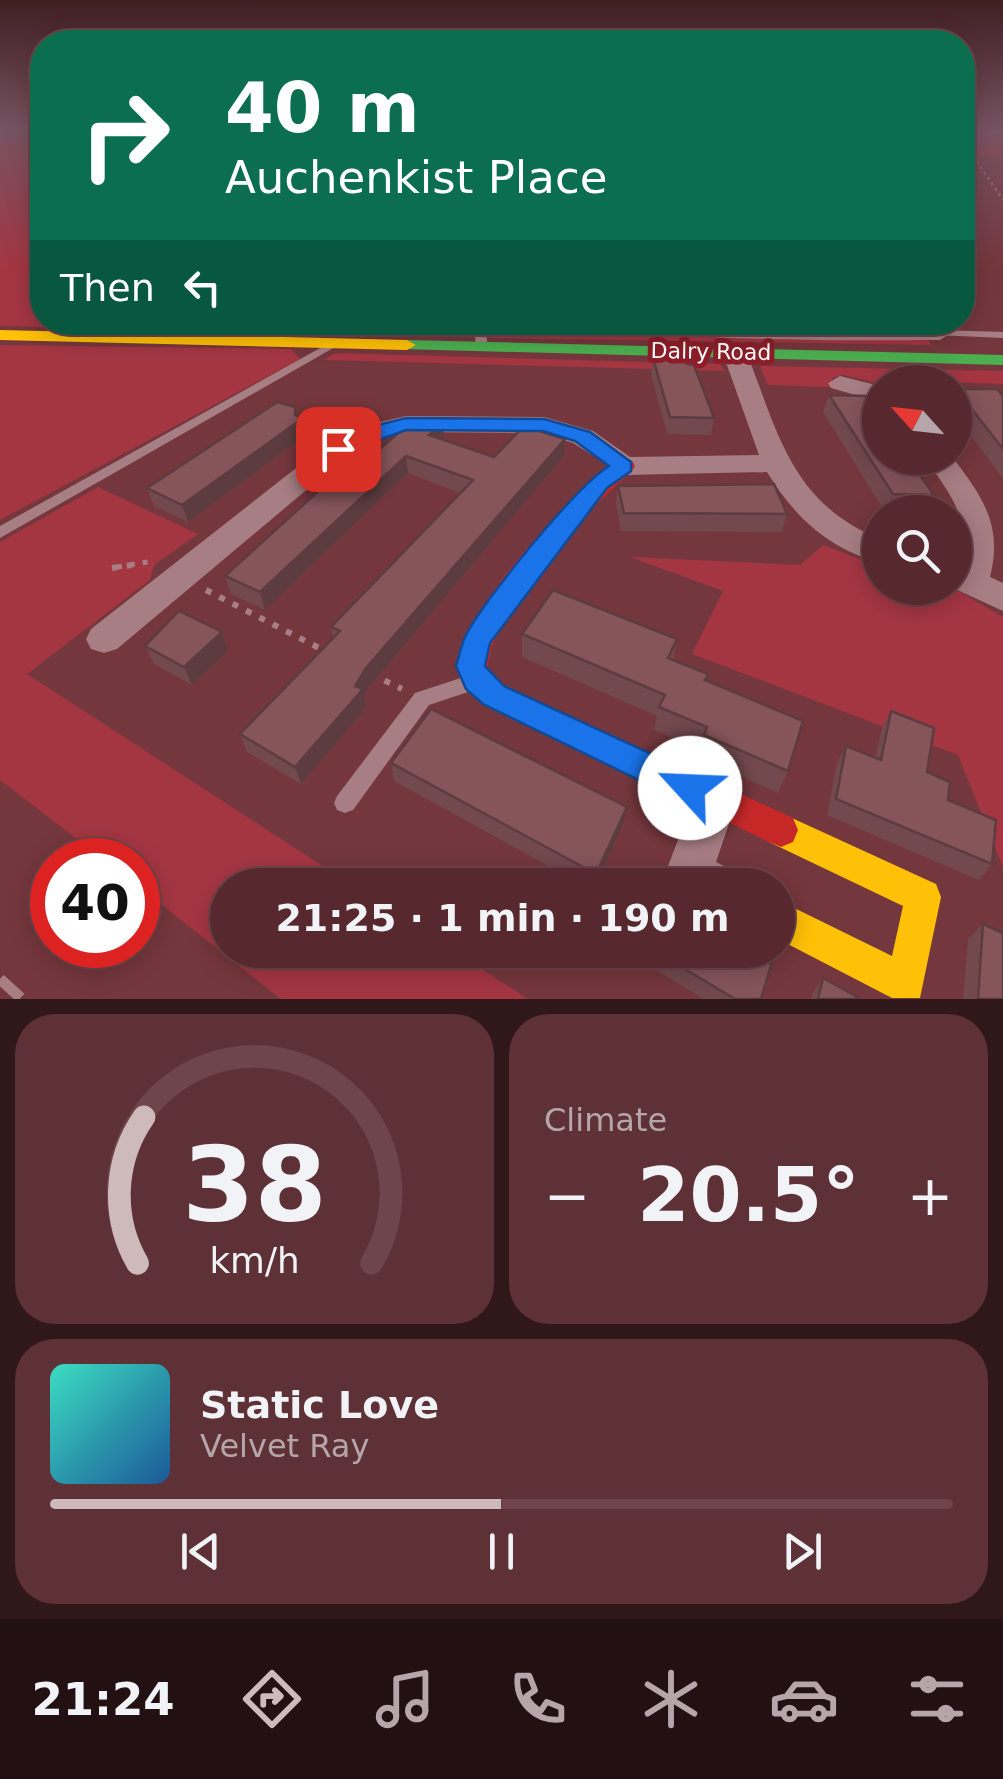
<!DOCTYPE html>
<meta charset="utf-8">
<style>
:root{--surface:#57292e;--page:#5d3136;--text:#f1f3f6;--muted:#b6a6aa;--line:#6d454a;--accent:#ceb9bb}
body{margin:0;font-family:"DejaVu Sans",sans-serif;background:var(--page);color:var(--text);height:100vh;display:flex;flex-direction:column;font-size:38px;white-space:nowrap}
*{box-sizing:border-box;margin:0}
p{font-size:32px;color:var(--muted)}
.icon{flex:none;width:55px;height:55px;fill:none;stroke:currentColor;stroke-width:2;stroke-linecap:round;stroke-linejoin:round}
.map{position:relative;height:999px;overflow:hidden}
.side{display:flex;flex-direction:column;gap:15px;padding:15px;background:#301719;flex:1}
.side>*{flex:none}
.banner{position:absolute;left:30px;top:30px;width:945px;height:305px;border-radius:40px;box-shadow:0 5px 25px #0003,0 0 0 2px var(--line);background:#0b6e4f;color:#fff;overflow:hidden}
.needle{width:65px;rotate:297deg}
.buttons{position:absolute;left:862px;top:365px;display:grid;gap:20px}
.buttons a{display:grid;place-items:center;width:110px;height:110px;border-radius:50%;background:var(--surface);box-shadow:0 5px 25px #0003,0 0 0 2px var(--line);font-size:50px}
.speed{position:absolute;left:30px;top:838px;display:flex;gap:20px;font-size:50px;font-weight:700;text-align:center}
.speed>*{display:grid;place-content:center;width:130px;height:130px;border-radius:50%;background:var(--surface);box-shadow:0 5px 25px #0003,0 0 0 2px var(--line);line-height:1}
.speed .limit{border:15px solid #d22;background:#fff;color:#111}
.pin{position:absolute;display:grid;place-items:center;width:85px;height:85px;color:#fff;margin:-42px;border-radius:20px;box-shadow:0 5px 15px #0006}
.me{position:absolute;width:110px;margin:-55px;rotate:295deg;stroke-linejoin:round;filter:drop-shadow(0 0 8px #0008)}
.turn{display:flex;align-items:center;gap:35px;height:210px;padding:0 30px;font-size:45px}
.turn .icon{width:130px;height:130px;stroke-width:2.5}
.turn b{display:block;font-size:70px;line-height:85px}
.then{display:flex;align-items:center;height:95px;padding:0 30px;background:#0003;gap:20px;font-size:38px}
.big{font-size:75px;font-weight:600;line-height:1.1}
.side .card{flex:1;display:flex;flex-direction:column;justify-content:center;gap:15px;min-width:0;padding:0 35px;border-radius:40px;background:var(--page)}
.side .dial{align-items:center;gap:0}
.dial svg{height:260px;overflow:visible;fill:none;stroke:var(--line);stroke-width:7;stroke-linecap:round;text-anchor:middle}
.dial text{fill:var(--text);stroke:none}
.song{display:flex;align-items:center;gap:30px}
.cover{width:120px;height:120px;border-radius:15px;background:linear-gradient(135deg,hsl(170 70% 55%),hsl(210 70% 35%))}
.played{height:10px;border-radius:5px;background:linear-gradient(90deg,var(--accent) 50%,var(--line) 50%)}
.keys{display:flex;justify-content:space-around;direction:ltr}
.heat{display:flex;justify-content:space-between;align-items:center;font-size:55px;direction:ltr}
.side .tiles{flex:1;display:grid;gap:15px;grid-template-columns:1fr 1fr}
.card:last-child{grid-column:span 2}
.trip{position:absolute;left:210px;top:868px;width:585px;height:100px;border-radius:50px;background:var(--surface);box-shadow:0 5px 25px #0003,0 0 0 2px var(--line);font-weight:600;line-height:100px;text-align:center}
.menu{display:flex;height:160px;justify-content:space-around;align-items:center;background:#231012;color:var(--muted)}
.menu .icon{width:70px;height:70px}
.menu .current{color:var(--accent)}
.menu b{font-size:45px;color:var(--text)}
.map>svg:first-child{display:block}
.green{fill:#a43642}
.lines{fill:none;stroke-linecap:round;stroke-linejoin:round}
.path-far2{stroke:#a77e83;stroke-width:2.5;stroke-dasharray:2.5 4;stroke-linecap:butt}
.path-far1{stroke:#a77e83;stroke-width:5;stroke-dasharray:5 8;stroke-linecap:butt}
.path{stroke:#a77e83;stroke-width:6;stroke-dasharray:6 9;stroke-linecap:butt}
.lane{fill:#a77e83;fill-rule:evenodd}
.street{fill:#a77e83;fill-rule:evenodd}
.fast{fill:#4caf50;fill-rule:evenodd}
.slow{fill:#ffc107;fill-rule:evenodd}
.jam{fill:#c62828;fill-rule:evenodd}
.rail{stroke:#a77f83;stroke-width:11;stroke-dasharray:28 11;stroke-linecap:butt}
.wall{fill:#72494d}
.shaded-wall{fill:#5d3c3f}
.building{fill:#85555a;stroke:#5d3c3f;stroke-width:2.5}
.route{fill:#1a73e8;stroke:#114b97;stroke-width:2.5}
.labels{text-anchor:middle;stroke-width:10;stroke-linejoin:round;paint-order:stroke}
.far-street-label{font-size:22px;fill:#fff;stroke:#8d1e29}
</style>
<div class="map">
<svg width="1003" height="999" viewBox="0 0 1003 999">
<rect width="100%" height="100%" fill="#74373d"/>
<path class="green" d="M0 129H42V322H465L471 335 0 326Z
M963 129H1003V158L963 156Z
M608 322 669 336 927 339 932 345 491 338 486 323Z
M0 345 291 349 300 359 0 520Z
M336 353 720 364 725 371 323 360Z
M760 366 1003 371V384L942 382 925 376 880 384 843 375 832 378V387L768 385Z
M98 487 198 534 154 565 150 580 27 674 352 885H228V950H452L528 999H281L138 886V860H104L0 780V542Z
M823 545 880 567V588H953L1003 617V867L958 755 692 654 723 591 630 557 800 565Z"/>
<g class="lines">
<path class="path-far2" d="M962 137 1003 133
M962 140 1003 200"/>
<path class="path-far1" d="M117 567 153 561"/>
<path class="path" d="M112 568 132 565
M206 590 325 651
M371 674 402 689"/>
<path class="lane" d="M473 322H484L488 346 486 348 482 349 476 346Z
M940 330 1003 332V338L936 335V331Z
M331 342 337 345 335 347 0 538V526Z
M473 674 480 676 483 682 480 688 429 705 353 810 345 813 337 810 334 803 337 796 415 693Z"/>
<path class="street" d="M620 322 940 326 951 333 940 340C892 340 645 344 620 322Z
M734 344 746 351C778 432 791 503 880 539V563C828 548 795 518 767 472L624 475 573 443 542 433 406 432 374 440 348 455 117 649 104 653 91 649 86 639 91 629 328 443 355 428 406 416 544 417 593 431 630 457 759 455 722 351Z
M840 376 880 386V402L831 388 828 383Z
M925 458H953C983 497 1003 526 990 577L1003 583V611L953 588 955 562 961 564 963 559C970 517 948 491 925 458Z
M715 779 731 785 737 800 716 862 728 868 735 885H670L665 874 699 785Z"/>
<path class="fast" d="M407 340 1003 355V365L401 349 398 345Z"/>
<path class="slow" d="M0 330 407 340 416 345 407 350 0 340Z
M781 813 936 884 941 897 920 998H892L778 939V900L892 956 903 906 769 842 764 830 769 818Z"/>
<path class="jam" d="M624 459 632 461 635 466 632 471C584 514 490 604 488 670L504 686 793 818 798 830 793 842 781 847 769 842 484 704 460 674C464 599 562 509 616 461Z"/>
<path class="rail" d="M0 979 22 999"/>
</g>
<path class="wall" d="M653 358 687 364 714 418 711 435 667 434 651 374Z
M956 389 1003 396V478L955 415Z
M829 395 934 495 926 512H885L823 412Z
M296 416 306 435 188 522 154 506 147 488Z
M444 439 494 457 564 456 369 687 364 695 366 708 301 784 247 752 240 734 333 638 331 627 460 493 408 473 265 610 231 594 225 576 356 470Z
M618 486 787 514 782 532 621 531 616 503Z
M222 632 228 651 192 685 154 664 145 646Z
M522 634 677 639 673 660 706 681 788 771 778 793 698 757 700 750 654 730 657 716 522 657Z
M891 711 927 772 992 864 979 880 827 815 837 762 846 746 875 758 882 728Z
M391 763 623 824 596 885H583L394 781Z
M983 924 1003 999H963L968 939Z
M623 950H765L761 999H704Z
M823 978 861 999H811L813 992Z"/>
<path class="shaded-wall" d="M295 407 298 422 303 418 306 435 188 522 182 505 295 415Z
M443 422 444 439 429 435Z
M565 439 564 456 369 687 364 695 366 708 301 784 295 767 366 668Z
M406 456 408 473 265 610 260 592Z
M222 632 228 651 192 685 184 667Z
M627 807 623 824 596 885H594L596 874Z"/>
<path class="building" d="M653 358 686 359 687 364 694 365 714 418 670 417Z
M956 389H997L1003 396V449Z
M829 395 867 396 880 415V458H908L934 495 893 494Z
M277 402 295 407V415L303 418 182 505 147 488Z
M414 419H440L443 422 429 435 494 457 524 426 565 439 366 668 355 686 363 689 295 767 240 734 340 631 331 627 473 480 406 456 260 592 225 576 346 466 356 470Z
M774 484 787 514 624 513 618 486Z
M553 590 677 639 668 658 708 674 705 680 803 721 788 771 704 735 707 727 659 707 665 695 522 634Z
M179 611 222 632 184 667 145 646Z
M431 709 627 807 596 874 391 763Z
M891 711 934 728 927 772 950 782 948 800 996 820 992 864 836 799 846 746 881 760Z
M629 873 650 885H624Z
M983 924 1003 933V999H978Z
M653 950H765L774 955 761 999H735Z
M823 978 861 999H818Z"/>
<linearGradient id="sky" x2="0" y2="1"><stop stop-color="#401e22"/><stop offset="0.48" stop-color="#775362"/><stop offset="1" stop-color="#775362" stop-opacity="0"/></linearGradient>
<rect width="1003" height="269" fill="url(#sky)"/>
<path class="route" d="M406 418 544 419 590 432 631 462V471L607 488 490 643 485 666 504 686 701 777 706 788 701 799 690 803 678 799 483 704 466 689 456 666C459 657 461 646 465 637 484 599 575 488 609 466L575 441 543 431 406 430 338 455 328 449 358 430Z"/>
<g class="labels">
<g class="far-street-label">
<text transform="translate(711 351) rotate(1)" y="8">Dalry Road</text>
</g>
</g>
</svg>
<div class="buttons">
<a><svg class="needle" viewBox="-14 -14 28 28"><path d="M0-13l5 13h-10z" fill="#e53935"/><path d="M0 13l5-13h-10z" fill="#b6a6aa"/></svg></a>
<a><svg class="icon" aria-label="search" viewBox="0 0 24 24"><circle cx="10" cy="10" r="6"/><path d="M15 15l6 6"/></svg></a>
</div>
<div class="speed"><div class="limit">40</div></div>
<div class="pin" style="left:338px;top:449px;background:#d93025"><svg class="icon" aria-label="arrive" viewBox="0 0 24 24"><path d="M6 21V4h12l-3 4 3 4H6"/></svg></div>
<svg class="me" style="left:690px;top:788px" viewBox="-20 -20 40 40"><circle r="19" fill="#fff"/><path d="M0-13L10 11 0 6-10 11z" fill="#1a73e8"/></svg>
<div class="trip">21:25 · 1 min · 190 m</div>
<div class="banner">
<div class="turn"><svg class="icon" aria-label="right" viewBox="0 0 24 24"><path d="M7 20v-9h11M14 6l5 5-5 5"/></svg><div><b>40 m</b>Auchenkist Place</div></div>
<div class="then">Then<svg class="icon" aria-label="left" viewBox="0 0 24 24"><path d="M17 20v-9H6M10 6l-5 5 5 5"/></svg></div>
</div>
</div>
<section class="side">
<div class="tiles">
<div class="card dial"><svg viewBox="0 0 100 80">
<path d="M14 69A42 42 0 1 1 86 69"/>
<path d="M14 69A42 42 0 0 1 16 24" stroke="#ceb9bb"/>
<text x="50" y="56" font-size="32" font-weight="700">38</text>
<text x="50" y="72" font-size="11">km/h</text>
</svg></div>
<div class="card"><p>Climate</p>
<div class="heat"><a>−</a><b class="big">20.5°</b><a>+</a></div>
</div>
<div class="card">
<div class="song"><i class="cover"></i><div><b>Static Love</b><p>Velvet Ray</p></div></div>
<div class="played"></div>
<div class="keys"><svg class="icon" aria-label="previous" viewBox="0 0 24 24"><path d="M18 5L8 12l10 7zM5 5v14"/></svg><svg class="icon" aria-label="pause" viewBox="0 0 24 24"><path d="M8 5v14M16 5v14"/></svg><svg class="icon" aria-label="next" viewBox="0 0 24 24"><path d="M6 5l10 7-10 7zM19 5v14"/></svg></div>
</div>
</div>
</section>
<nav class="menu">
<b>21:24</b>
<svg class="icon current" aria-label="directions" viewBox="0 0 24 24"><path d="M12 3l9 9-9 9-9-9zM9 14v-3h6M13 9l2 2-2 2"/></svg>
<svg class="icon" aria-label="music" viewBox="0 0 24 24"><path d="M9 18V5l10-2v13"/><circle cx="6" cy="18" r="3"/><circle cx="16" cy="16" r="3"/></svg>
<svg class="icon" aria-label="phone" viewBox="0 0 24 24"><path d="M5 4h4l2 5-3 2q2 4 5 5l2-3 5 2v4C11 20 4 13 5 4z"/></svg>
<svg class="icon" aria-label="climate" viewBox="0 0 24 24"><path d="M12 3v18M4 7l16 10M4 17L20 7"/></svg>
<svg class="icon" aria-label="car" viewBox="0 0 24 24"><path d="M5 17H2v-5l4-1 3-4h7l3 4 3 1v5h-3M9 17h6M6 11h13"/><circle cx="7" cy="17" r="2"/><circle cx="17" cy="17" r="2"/></svg>
<svg class="icon" aria-label="filters" viewBox="0 0 24 24"><path d="M4 7h16M4 17h16"/><circle cx="9" cy="7" r="2"/><circle cx="15" cy="17" r="2"/></svg>
</nav>
